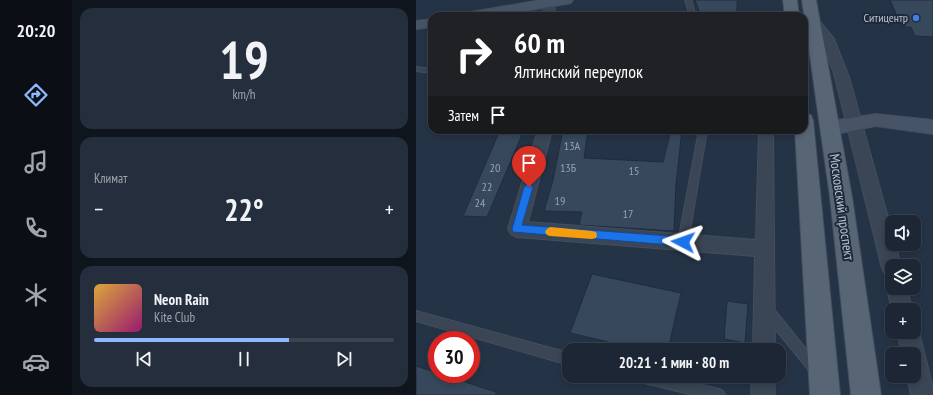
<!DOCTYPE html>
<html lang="ru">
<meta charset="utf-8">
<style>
:root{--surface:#1c2634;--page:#252e3c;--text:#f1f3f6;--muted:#a0a5ac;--line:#3a434f;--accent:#8cbaff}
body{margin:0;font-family:"PT Sans Narrow",sans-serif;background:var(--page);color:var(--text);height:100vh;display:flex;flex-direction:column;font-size:15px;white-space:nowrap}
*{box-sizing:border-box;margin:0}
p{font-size:13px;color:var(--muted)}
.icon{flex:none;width:22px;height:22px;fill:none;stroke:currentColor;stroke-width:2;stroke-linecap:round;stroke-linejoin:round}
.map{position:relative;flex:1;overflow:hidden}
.side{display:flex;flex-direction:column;gap:8px;padding:8px;background:#0f151d;width:344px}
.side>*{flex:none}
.banner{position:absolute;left:12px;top:12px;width:380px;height:122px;border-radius:12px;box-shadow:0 2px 6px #0003,0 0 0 1px var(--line);background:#202124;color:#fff;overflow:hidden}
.buttons{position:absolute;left:469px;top:215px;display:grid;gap:8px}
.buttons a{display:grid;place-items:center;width:36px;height:36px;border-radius:8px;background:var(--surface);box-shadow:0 2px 6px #0003,0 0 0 1px var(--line);font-size:20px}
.speed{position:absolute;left:12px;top:331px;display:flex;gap:8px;font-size:20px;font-weight:700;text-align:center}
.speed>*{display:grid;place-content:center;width:52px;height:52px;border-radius:50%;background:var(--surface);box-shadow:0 2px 6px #0003,0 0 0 1px var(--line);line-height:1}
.speed .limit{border:6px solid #d22;background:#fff;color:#111}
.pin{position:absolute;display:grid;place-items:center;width:34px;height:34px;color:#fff;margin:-41px -17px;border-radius:50% 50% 50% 0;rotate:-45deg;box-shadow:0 0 4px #0007}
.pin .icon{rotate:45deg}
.me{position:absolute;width:44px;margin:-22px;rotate:274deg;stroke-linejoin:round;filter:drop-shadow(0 0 3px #0008)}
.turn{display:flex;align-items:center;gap:14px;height:84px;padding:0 20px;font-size:18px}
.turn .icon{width:52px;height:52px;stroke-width:2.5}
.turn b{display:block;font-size:28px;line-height:34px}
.then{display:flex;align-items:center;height:38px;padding:0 20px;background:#0003;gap:8px;font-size:15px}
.big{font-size:30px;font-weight:800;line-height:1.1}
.side .widget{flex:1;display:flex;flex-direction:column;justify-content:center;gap:6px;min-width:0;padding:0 14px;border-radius:12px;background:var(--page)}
.side .dial{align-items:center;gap:0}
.dial b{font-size:52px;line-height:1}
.song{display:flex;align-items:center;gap:12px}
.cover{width:48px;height:48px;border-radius:6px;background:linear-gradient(135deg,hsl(40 70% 55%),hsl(320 70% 35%))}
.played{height:4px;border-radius:2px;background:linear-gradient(90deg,var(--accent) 65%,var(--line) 65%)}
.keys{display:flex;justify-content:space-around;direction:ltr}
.heat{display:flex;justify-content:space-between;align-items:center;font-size:22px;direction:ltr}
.trip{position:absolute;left:146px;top:343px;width:224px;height:40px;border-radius:12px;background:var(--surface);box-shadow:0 2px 6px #0003,0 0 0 1px var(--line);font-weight:800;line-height:40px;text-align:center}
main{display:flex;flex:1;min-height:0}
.menu{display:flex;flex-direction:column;width:72px;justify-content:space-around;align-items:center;background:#0b0f15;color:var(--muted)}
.menu .icon{width:28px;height:28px}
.menu .on{color:var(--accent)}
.menu b{font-size:18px;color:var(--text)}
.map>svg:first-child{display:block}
.building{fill:#37485c;stroke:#202c3d}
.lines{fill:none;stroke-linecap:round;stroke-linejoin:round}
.lane-casing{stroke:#434e5e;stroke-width:2}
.street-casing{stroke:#434e5e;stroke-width:2}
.secondary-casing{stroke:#434e5e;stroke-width:2}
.primary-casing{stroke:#434e5e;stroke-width:2}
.lane{fill:#3a4555;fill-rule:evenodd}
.street{fill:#3a4555;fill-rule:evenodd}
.secondary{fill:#475468;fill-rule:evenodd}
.primary{fill:#586575;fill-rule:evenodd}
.route{fill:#1a73e8;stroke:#114b97}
.slow{fill:#f59e0b}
.shop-dot{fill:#3f7fe0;stroke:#1e2a3b;stroke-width:1.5}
.labels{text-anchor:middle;stroke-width:4;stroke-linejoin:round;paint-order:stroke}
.far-poi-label{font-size:12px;fill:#b8c1ce;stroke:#1e2a3b;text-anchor:end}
.number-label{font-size:12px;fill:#96a1b0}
.street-label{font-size:14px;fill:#b8c1ce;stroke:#1e2a3b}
</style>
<main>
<nav class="menu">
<b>20:20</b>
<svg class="icon on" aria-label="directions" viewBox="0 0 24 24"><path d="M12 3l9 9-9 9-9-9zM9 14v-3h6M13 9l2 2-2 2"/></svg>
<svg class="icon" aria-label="music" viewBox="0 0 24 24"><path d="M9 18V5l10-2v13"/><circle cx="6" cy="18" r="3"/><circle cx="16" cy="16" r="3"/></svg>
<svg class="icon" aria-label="phone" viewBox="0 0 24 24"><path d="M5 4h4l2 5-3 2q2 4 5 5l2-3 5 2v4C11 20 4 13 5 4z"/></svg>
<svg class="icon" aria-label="climate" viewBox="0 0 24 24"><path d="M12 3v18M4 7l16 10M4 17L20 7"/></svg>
<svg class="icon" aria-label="car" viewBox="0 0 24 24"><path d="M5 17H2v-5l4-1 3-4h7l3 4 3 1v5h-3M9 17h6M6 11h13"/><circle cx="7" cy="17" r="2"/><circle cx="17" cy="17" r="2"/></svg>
</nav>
<section class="side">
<div class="widget dial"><b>19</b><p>km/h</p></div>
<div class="widget"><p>Климат</p>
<div class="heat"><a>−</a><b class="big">22°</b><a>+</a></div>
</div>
<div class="widget">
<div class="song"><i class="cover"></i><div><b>Neon Rain</b><p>Kite Club</p></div></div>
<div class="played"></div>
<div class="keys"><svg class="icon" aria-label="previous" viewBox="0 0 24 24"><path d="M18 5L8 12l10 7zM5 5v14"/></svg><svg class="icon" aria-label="pause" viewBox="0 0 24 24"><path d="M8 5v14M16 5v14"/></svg><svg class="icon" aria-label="next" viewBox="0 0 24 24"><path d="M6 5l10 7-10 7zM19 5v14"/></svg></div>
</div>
</section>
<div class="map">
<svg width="517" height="395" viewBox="0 0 517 395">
<rect width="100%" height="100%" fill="#253346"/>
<path class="building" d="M279 0H321V16H285Z
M474 0H517V37L499 36 495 27H486Z
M84 130H108L71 217 47 216Z
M147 130H172L168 158 247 162 255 130H266L260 184 258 231 163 225 166 212 128 211 137 180Z
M176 274 265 293 252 350H226L154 333Z
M311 301 332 304 329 343 308 339Z
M0 366 80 392V395H0Z"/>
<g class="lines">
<defs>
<path id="lane" d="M269 0H275L280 16H274Z
M0 67 16 69V73L0 71Z
M283 130H291L272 242 270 245 267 246 264 245 262 242Z
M352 306 356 307 403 365 405 369 403 373 399 375 395 373 348 315 347 311 348 307Z
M0 311 153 353V365L0 321Z
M218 376H249L303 389 307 391 309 395H277L224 382 220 380Z"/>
<path id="street" d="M133 0 137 3 140 16H128L127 3 128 1Z
M397 17 401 18 418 39 433 77 476 232V244H479L485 266H476V277L469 274 466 268 419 77 406 39 391 20Z
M122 130H136L112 222 340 240 343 130H357L359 350H337L339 256 101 237 95 234 92 229Z
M474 281H476V288H491L496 310 476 311 471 288Z
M498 324 503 332 517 388V395H495L491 376H498V354H486L481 332H498Z
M336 376H358L359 395H335Z"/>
<path id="secondary" d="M125 0H157L155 3 150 4 80 16H48L50 13 55 12Z
M16 19V27L0 29V21Z
M460 114 517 120V134L460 126 415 135 408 133 405 128 408 123 415 121Z"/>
<path id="primary" d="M367 0H381L383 16H369Z
M386 0H400L436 197 465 395H435L414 197Z
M388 114 395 115 397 120 424 395H394L379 130H388Z"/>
</defs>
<use href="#lane" class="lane-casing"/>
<use href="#street" class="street-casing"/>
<use href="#secondary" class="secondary-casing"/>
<use href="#primary" class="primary-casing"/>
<use href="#lane" class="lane"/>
<use href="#street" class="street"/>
<use href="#secondary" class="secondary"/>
<use href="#primary" class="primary"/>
</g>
<path class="route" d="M113 183 117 187 106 225 267 237 271 239 272 242 271 245 267 246 97 232 96 229 108 187Z"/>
<path class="slow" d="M134 227 176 231 180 232 181 235 180 238 176 239 134 236 131 235 129 232 131 229Z"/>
<circle class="shop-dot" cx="500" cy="18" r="4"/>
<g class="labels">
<g class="far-poi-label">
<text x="492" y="22">Ситицентр</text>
</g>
<g class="number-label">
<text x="156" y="150">13А</text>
<text x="79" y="172">20</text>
<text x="152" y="172">13Б</text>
<text x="218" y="175">15</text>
<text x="71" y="191">22</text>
<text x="144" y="205">19</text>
<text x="64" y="207">24</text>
<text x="212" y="218">17</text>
</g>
<g class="street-label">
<text transform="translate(426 207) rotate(82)" y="5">Московский проспект</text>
</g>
</g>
</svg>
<div class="buttons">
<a><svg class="icon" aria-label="sound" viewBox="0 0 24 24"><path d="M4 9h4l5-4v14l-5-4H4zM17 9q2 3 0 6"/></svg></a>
<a><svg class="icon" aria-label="layers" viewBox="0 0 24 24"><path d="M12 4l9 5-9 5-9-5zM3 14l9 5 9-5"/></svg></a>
<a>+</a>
<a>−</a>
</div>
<div class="speed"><div class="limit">30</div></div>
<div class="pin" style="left:113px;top:187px;background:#d93025"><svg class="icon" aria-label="arrive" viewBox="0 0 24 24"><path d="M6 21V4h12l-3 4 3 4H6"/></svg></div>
<svg class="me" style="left:267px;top:242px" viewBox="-20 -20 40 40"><path d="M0-17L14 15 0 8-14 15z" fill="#1a73e8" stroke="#fff" stroke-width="4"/></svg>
<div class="trip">20:21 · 1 мин · 80 m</div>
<div class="banner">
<div class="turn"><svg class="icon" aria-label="right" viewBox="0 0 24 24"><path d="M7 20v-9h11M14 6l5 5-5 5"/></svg><div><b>60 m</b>Ялтинский переулок</div></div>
<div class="then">Затем<svg class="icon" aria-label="arrive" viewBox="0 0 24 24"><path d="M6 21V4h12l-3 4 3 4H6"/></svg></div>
</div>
</div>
</main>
